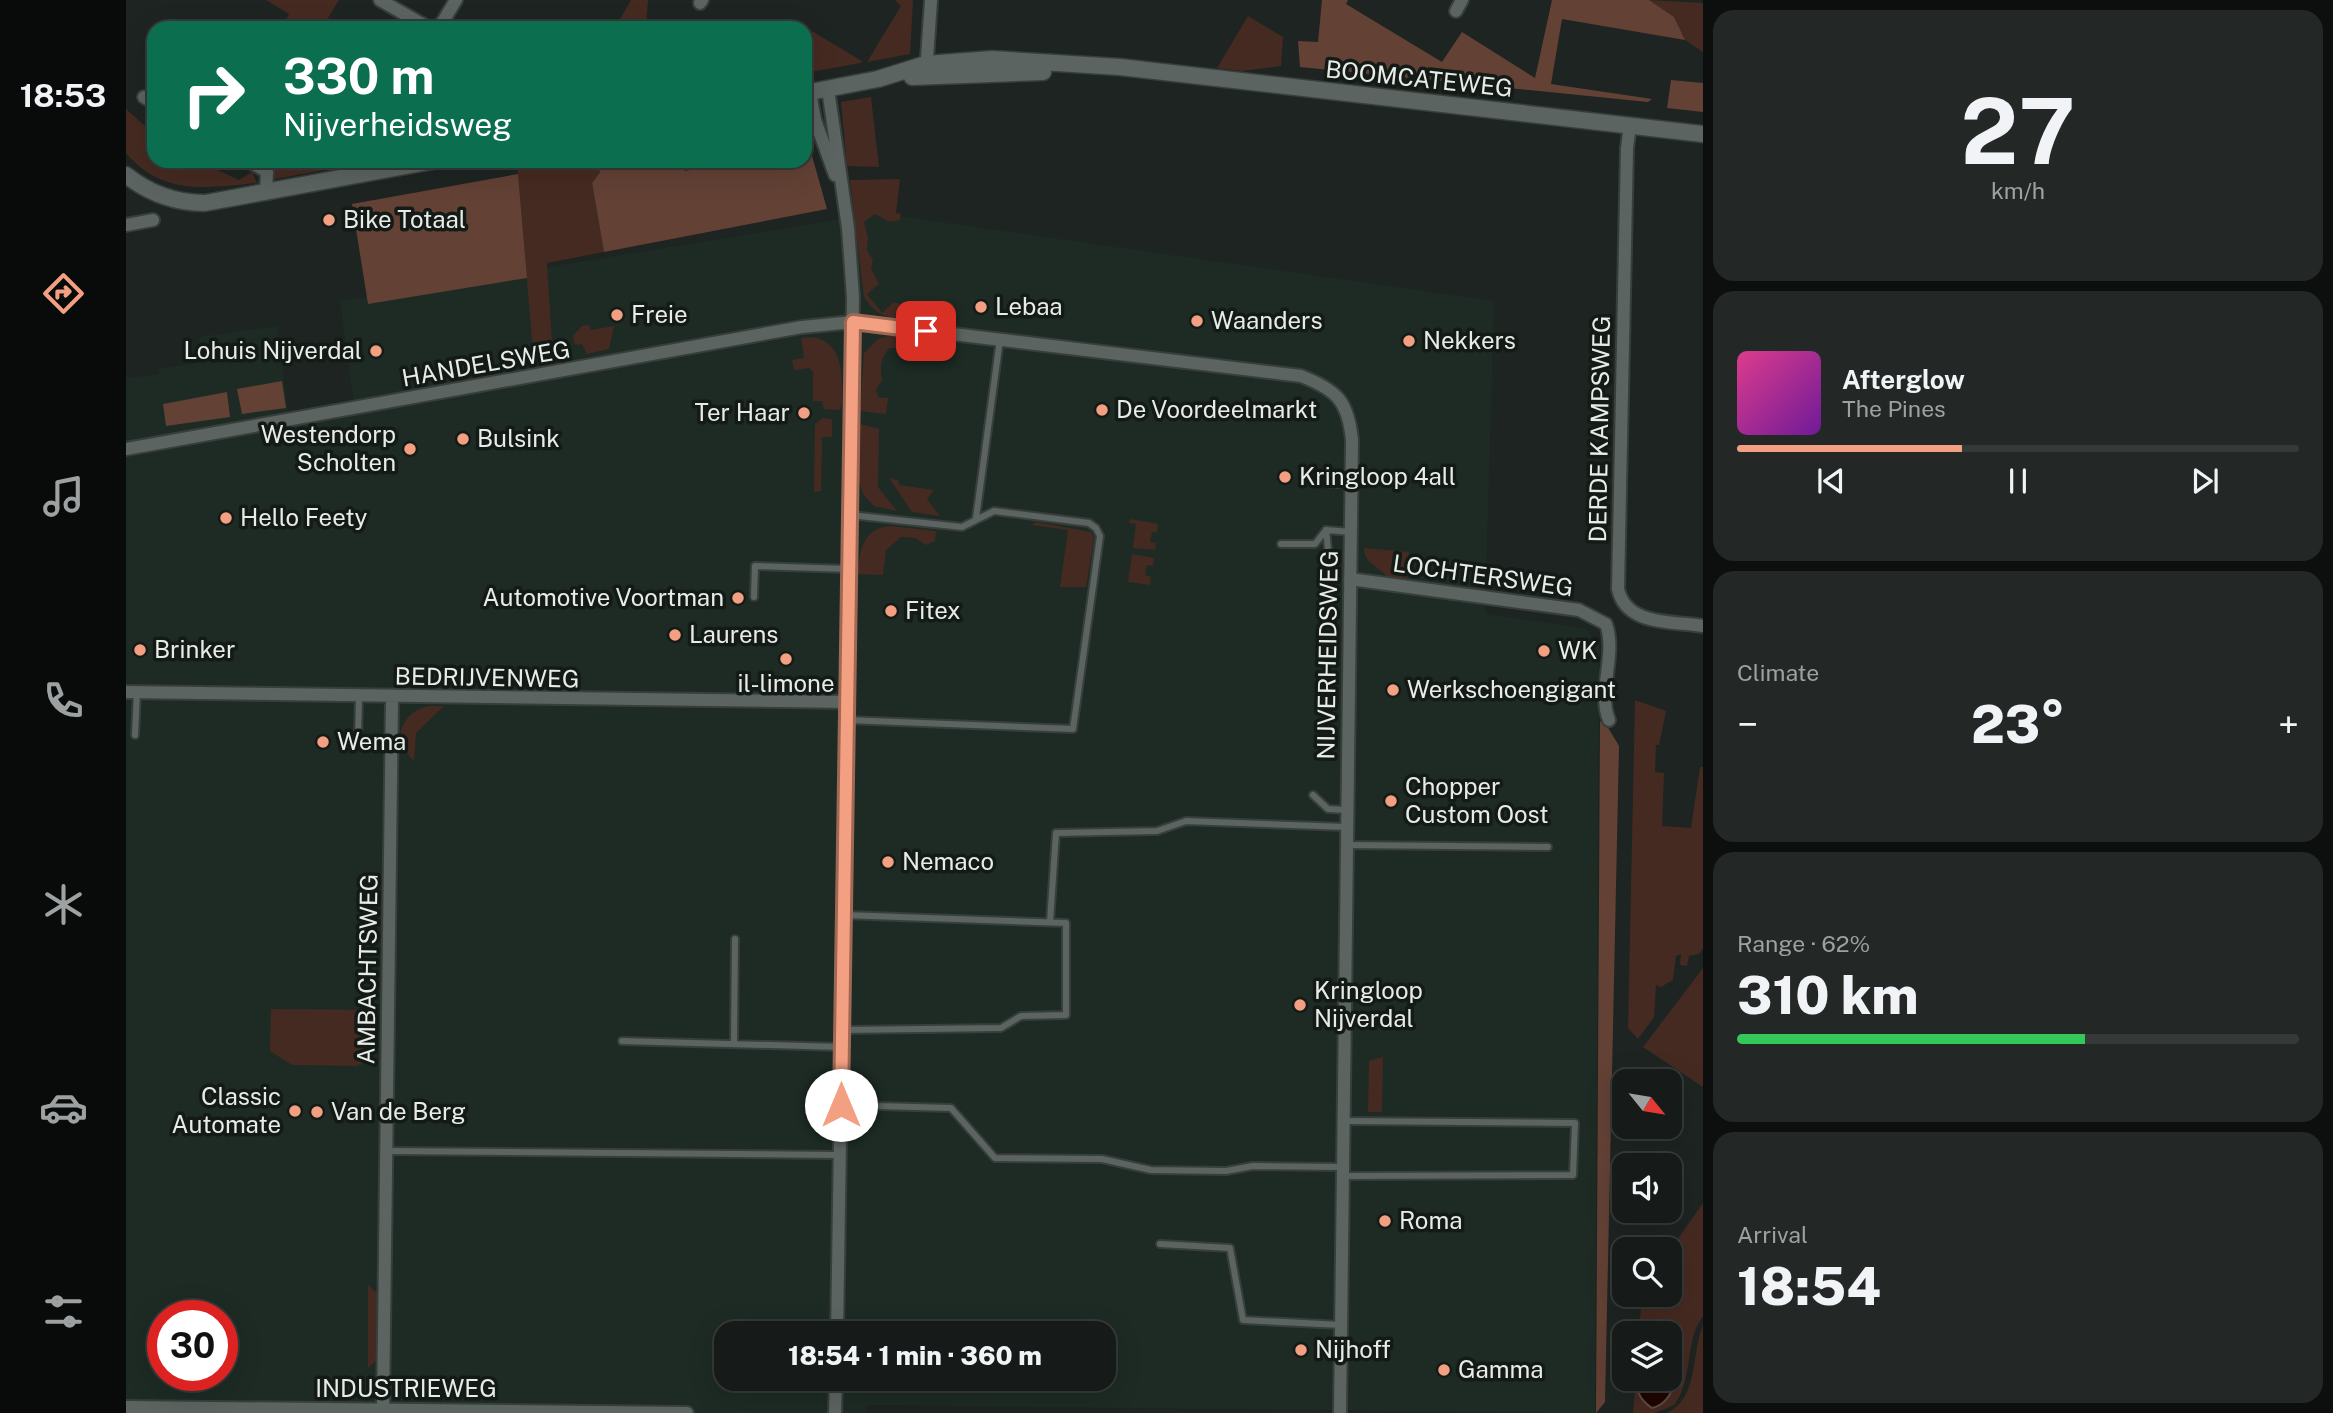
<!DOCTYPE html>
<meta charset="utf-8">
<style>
:root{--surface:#161b19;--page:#232826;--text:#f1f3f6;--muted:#9ea1a2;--line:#353938;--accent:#f3a082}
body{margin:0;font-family:"Public Sans",sans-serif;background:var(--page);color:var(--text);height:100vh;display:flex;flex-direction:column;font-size:26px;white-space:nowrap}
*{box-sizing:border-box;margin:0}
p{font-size:23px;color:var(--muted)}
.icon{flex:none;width:38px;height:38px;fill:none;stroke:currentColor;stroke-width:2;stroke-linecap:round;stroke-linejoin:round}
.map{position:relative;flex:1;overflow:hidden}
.sheet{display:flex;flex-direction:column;gap:10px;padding:10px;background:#0c0f0e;width:630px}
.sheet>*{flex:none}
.banner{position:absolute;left:21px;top:21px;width:665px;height:147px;border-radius:21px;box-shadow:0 7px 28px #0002,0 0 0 2px var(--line);background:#0b6e4f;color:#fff;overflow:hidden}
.needle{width:46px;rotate:120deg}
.tools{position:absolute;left:1486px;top:1069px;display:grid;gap:14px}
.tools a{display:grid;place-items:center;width:70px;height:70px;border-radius:14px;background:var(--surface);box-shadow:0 7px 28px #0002,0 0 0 2px var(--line);font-size:35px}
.speed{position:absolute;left:21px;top:1300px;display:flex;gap:14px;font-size:35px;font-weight:700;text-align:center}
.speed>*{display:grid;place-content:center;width:91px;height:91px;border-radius:50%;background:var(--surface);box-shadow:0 7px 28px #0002,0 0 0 2px var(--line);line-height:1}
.speed .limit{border:10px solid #d22;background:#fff;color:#111}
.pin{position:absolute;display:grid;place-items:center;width:60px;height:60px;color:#fff;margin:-30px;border-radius:14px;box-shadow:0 4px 10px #0006}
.me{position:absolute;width:77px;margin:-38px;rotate:0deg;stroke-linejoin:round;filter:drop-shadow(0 0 5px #0008)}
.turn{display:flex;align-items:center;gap:24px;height:147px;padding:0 21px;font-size:32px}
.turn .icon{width:91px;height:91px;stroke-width:2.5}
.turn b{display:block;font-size:49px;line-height:60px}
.big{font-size:52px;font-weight:800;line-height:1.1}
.sheet .tile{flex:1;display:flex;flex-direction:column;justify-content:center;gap:10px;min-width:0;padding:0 24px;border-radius:21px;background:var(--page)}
.sheet .dial{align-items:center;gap:0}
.dial b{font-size:91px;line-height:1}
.song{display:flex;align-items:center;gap:21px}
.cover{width:84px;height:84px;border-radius:10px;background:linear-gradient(135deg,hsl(330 70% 55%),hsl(280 70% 35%))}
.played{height:7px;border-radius:4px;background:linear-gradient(90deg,var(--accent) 40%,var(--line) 40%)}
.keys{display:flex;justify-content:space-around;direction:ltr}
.heat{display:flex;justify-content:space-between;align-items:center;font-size:38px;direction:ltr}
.charge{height:10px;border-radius:5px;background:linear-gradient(90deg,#34c759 62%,var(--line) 0)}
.trip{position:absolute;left:588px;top:1321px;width:402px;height:70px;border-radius:21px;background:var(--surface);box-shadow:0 7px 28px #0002,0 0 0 2px var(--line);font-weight:800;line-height:70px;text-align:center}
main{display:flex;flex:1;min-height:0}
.dock{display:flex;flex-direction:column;width:126px;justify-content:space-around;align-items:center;background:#090b0a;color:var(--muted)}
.dock .icon{width:49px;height:49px}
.dock .active{color:var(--accent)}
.dock b{font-size:32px;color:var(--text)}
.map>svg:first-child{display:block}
.built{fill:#1d2b24;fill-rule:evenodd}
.green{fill:#452a21}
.forest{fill:#634135}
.water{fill:#1f0500;stroke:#5b4a46;stroke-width:2}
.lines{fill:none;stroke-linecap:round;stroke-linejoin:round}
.service-casing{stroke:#383e3b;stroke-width:10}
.minor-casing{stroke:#383e3b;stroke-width:16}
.tertiary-casing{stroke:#383e3b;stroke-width:19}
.service{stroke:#5b6460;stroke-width:6}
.minor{stroke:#5b6460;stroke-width:12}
.tertiary{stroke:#5b6460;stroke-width:16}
.route-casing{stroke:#9e6854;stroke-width:18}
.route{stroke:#f3a082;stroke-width:12}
.poi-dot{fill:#f3a082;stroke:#141b17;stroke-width:2.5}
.labels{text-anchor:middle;stroke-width:7;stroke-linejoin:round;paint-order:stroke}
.street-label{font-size:24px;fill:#e7ece9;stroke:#141b17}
.poi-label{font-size:24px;fill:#e7ece9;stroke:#141b17;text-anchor:start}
</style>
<main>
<nav class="dock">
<b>18:53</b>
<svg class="icon active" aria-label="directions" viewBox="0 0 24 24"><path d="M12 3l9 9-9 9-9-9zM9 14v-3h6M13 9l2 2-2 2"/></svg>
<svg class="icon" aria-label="music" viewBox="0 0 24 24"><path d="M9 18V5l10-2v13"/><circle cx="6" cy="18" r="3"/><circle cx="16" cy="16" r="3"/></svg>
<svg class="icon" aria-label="phone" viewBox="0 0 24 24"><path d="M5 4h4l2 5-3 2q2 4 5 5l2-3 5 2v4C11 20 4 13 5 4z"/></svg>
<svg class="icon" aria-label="climate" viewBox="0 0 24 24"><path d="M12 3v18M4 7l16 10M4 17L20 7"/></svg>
<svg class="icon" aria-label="car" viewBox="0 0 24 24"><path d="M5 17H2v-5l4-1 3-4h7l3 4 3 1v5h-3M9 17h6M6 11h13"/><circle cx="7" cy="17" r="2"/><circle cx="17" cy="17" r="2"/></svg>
<svg class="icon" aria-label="filters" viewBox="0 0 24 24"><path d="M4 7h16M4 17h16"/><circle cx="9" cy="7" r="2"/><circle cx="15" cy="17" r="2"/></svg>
</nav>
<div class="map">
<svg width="1577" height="1413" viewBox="0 0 1577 1413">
<rect width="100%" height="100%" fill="#1d2421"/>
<path class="built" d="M751 213 1368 301 1359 614 1459 628 1473 645 1469 1413 741 1405 740 1413H0V372L2 378 33 374V369L76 362 73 337 151 326 162 411 227 400 214 301ZM37 1316H96V1376H37ZM600 1334H978V1379H600Z"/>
<path class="green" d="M140 0H213L196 28H156L163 14Z
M505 0H522L520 25 489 28Z
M769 0H787L784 54 741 62 775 6Z
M1523 0 1577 3V52L1559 40 1547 17Z
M1122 16 1157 37 1155 66 1116 71 1091 68Z
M684 30 736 61 735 63 679 73V38Z
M745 97 753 167 721 166 715 102Z
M0 109 28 134V161H72L113 180 126 172 131 183C81 188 36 196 0 153Z
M153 161H248L149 179 148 170Z
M391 161H467L474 172 466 183 478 252 421 263 427 361 408 364Z
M774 179 770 213 775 214 774 220 764 222 749 214 738 222 742 238 741 250 747 260 745 268 753 284 741 294 756 313 768 302 786 308 784 322C763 318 750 316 738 297L724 180Z
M463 325 465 330 488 326 483 349 461 354 456 344 449 345 447 336 456 326Z
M770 334 781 336 773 348H764C754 357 754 367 756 380L750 390 753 398H762L760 414 734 411 738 353 752 339Z
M675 338C709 332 717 362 716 389 716 397 717 404 714 410L698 409 696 401H687V372L683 368 668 370 666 360 678 358Z
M697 418 706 419V437H696L695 491 688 492 689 424Z
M734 424 753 429 752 487 771 511 748 506 737 494 733 482Z
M763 478 772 480 773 485 808 490 801 499 814 516 786 512Z
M1004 519 1032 524 1031 532H1026L1024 542 1030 543 1029 550 1007 548 1010 524 1003 523Z
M910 522 965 532 968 538 960 587H934L942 530 906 525Z
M765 526 810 531 809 541 800 545 789 538 775 537 760 550 757 575 732 574C733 552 737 527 765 526Z
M1238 548 1283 552 1281 581 1261 577C1252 565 1239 565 1238 548Z
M1006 554 1028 558 1027 566 1021 565 1019 575 1025 577 1024 585 1002 582Z
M1509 700 1540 711 1533 745H1530L1529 772 1538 773 1536 826 1565 828 1574 767H1577V949L1573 954 1563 956 1561 966 1554 965 1555 954 1550 956 1547 980 1535 987 1530 985 1528 1017 1512 1039 1502 1028Z
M303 706H318L290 733 288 762 273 743C275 723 282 711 303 706Z
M1577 968V1087L1517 1047Z
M145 1009 247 1010 246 1060 230 1066 166 1065 144 1051Z
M1257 1057 1256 1112H1242L1243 1061Z
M1577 1203V1316C1558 1340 1568 1380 1548 1405L1529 1413H1507L1510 1379H1544V1334L1513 1333 1516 1295H1544V1250Z
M242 1285 251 1293V1360L242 1368Z
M1577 1325V1413H1541C1573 1398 1565 1352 1577 1325Z"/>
<path class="forest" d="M1196 0H1222L1220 4 1316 62 1336 32 1409 78 1426 0H1523L1548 17 1559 40 1436 19 1425 84 1526 99 1522 102 1174 67 1172 41 1192 42Z
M1545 80 1577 83V112L1541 108Z
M679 131 701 209 478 252 466 183 474 172 467 161H557L559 171 609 161H679Z
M392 174 401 278 242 304 226 204Z
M156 381 160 408 116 414 111 389Z
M101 392 104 417 40 426 37 404Z
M1477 719 1493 746 1479 1402 1470 1413 1474 722Z"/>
<path class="water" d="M1544 1353C1556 1371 1548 1403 1526 1408 1514 1400 1511 1393 1511 1379H1544Z"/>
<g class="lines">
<defs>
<path id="service" d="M1204 484H1226
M850 518 874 339
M1200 530 1202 549
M1155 544H1189L1200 530 1225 532
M628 597 629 566 723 569
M721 720 947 729 974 536 970 528 963 523 868 511 836 527 724 515
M9 735 11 692
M232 738 233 697
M1187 795 1202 809 1221 810
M1221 845 1422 847
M924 922 930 833 1031 831 1060 821 1221 827
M716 1030 875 1028 895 1016 940 1015V923L718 915
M496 1041 715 1047
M608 1043 609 939
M715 1105 825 1108 869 1158 976 1159 1025 1170 1100 1171 1127 1166 1217 1167
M261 1151 713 1155
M1217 1176 1447 1175 1449 1123 1218 1121
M1034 1244 1104 1248 1117 1320 1215 1325"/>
<path id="minor" d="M254 0 303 28
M574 3 576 0
M1330 11 1336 0
M313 28 330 0
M800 73 805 0
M702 89 722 228 727 297 711 1334
M684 92 689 120 709 175
M18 97 28 103
M1504 126 1501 148 1492 589C1500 626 1546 621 1577 626
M123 161 141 172 140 192
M0 225 27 220
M0 449 676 327 727 322 1175 376C1211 390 1222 401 1226 440L1214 1413
M1224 579 1453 610 1480 624
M1480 624C1491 655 1471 691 1483 720
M0 692 722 702
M0 1407 561 1413
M257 1409 266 698
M709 1413 710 1379"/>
<path id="tertiary" d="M786 77 917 72
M679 93 752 79 800 64 866 59 994 67 1577 134
M0 175C24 194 49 203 79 203L307 161"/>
</defs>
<use href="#service" class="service-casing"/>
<use href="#minor" class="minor-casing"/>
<use href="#tertiary" class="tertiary-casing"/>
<use href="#service" class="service"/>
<use href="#minor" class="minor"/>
<use href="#tertiary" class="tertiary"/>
</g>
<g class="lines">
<defs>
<path id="route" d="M715 1105 727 322 800 331"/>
</defs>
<use href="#route" class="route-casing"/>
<use href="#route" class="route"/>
</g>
<g class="poi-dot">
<circle cx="203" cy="220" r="7"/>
<circle cx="855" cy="307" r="7"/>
<circle cx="491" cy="315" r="7"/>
<circle cx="1071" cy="321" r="7"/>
<circle cx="1283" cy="341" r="7"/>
<circle cx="250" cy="351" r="7"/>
<circle cx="976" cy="410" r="7"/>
<circle cx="678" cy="413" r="7"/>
<circle cx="337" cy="439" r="7"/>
<circle cx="284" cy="449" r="7"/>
<circle cx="1159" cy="477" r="7"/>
<circle cx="100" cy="518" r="7"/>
<circle cx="612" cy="598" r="7"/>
<circle cx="765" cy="611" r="7"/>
<circle cx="549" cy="635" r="7"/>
<circle cx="14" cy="650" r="7"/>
<circle cx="1418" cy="651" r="7"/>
<circle cx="660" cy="659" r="7"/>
<circle cx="1267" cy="690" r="7"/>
<circle cx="197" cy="742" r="7"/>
<circle cx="1265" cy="801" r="7"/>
<circle cx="762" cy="862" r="7"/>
<circle cx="1174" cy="1005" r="7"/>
<circle cx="169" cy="1111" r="7"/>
<circle cx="191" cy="1112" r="7"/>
<circle cx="1259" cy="1221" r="7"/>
<circle cx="1175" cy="1350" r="7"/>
<circle cx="1318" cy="1370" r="7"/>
</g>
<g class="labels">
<g class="street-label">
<text transform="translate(1293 79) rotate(6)" y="8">BOOMCATEWEG</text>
<text transform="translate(360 364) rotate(-10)" y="8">HANDELSWEG</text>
<text transform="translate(1474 429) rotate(-89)" y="8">DERDE KAMPSWEG</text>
<text transform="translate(1357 576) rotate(8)" y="8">LOCHTERSWEG</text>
<text transform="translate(1202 655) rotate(-89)" y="8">NIJVERHEIDSWEG</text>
<text transform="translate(361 678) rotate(1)" y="8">BEDRIJVENWEG</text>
<text transform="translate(242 969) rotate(-89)" y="8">AMBACHTSWEG</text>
<text x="280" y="1397">INDUSTRIEWEG</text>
</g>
<g class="poi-label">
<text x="217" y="228">Bike Totaal</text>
<text x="869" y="315">Lebaa</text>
<text x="505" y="323">Freie</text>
<text x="1085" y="329">Waanders</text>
<text x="1297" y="349">Nekkers</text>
<text x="236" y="359" text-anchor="end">Lohuis Nijverdal</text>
<text x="990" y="418">De Voordeelmarkt</text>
<text x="664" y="421" text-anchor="end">Ter Haar</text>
<text x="270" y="443" text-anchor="end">Westendorp<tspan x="270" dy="28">Scholten</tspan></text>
<text x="351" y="447">Bulsink</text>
<text x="1173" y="485">Kringloop 4all</text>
<text x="114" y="526">Hello Feety</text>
<text x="598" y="606" text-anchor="end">Automotive Voortman</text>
<text x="779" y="619">Fitex</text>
<text x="563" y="643">Laurens</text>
<text x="28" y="658">Brinker</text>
<text x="1432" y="659">WK</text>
<text x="660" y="692" text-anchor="middle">il-limone</text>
<text x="1281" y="698">Werkschoengigant</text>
<text x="211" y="750">Wema</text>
<text x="1279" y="795">Chopper<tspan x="1279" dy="28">Custom Oost</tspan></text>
<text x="776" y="870">Nemaco</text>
<text x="1188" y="999">Kringloop<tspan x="1188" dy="28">Nijverdal</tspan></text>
<text x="155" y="1105" text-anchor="end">Classic<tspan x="155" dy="28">Automate</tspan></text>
<text x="205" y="1120">Van de Berg</text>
<text x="1273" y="1229">Roma</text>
<text x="1189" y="1358">Nijhoff</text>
<text x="1332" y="1378">Gamma</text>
</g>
</g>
</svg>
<div class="tools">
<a><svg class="needle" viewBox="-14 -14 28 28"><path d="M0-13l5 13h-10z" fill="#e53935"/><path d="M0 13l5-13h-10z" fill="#9ea1a2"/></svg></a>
<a><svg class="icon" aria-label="sound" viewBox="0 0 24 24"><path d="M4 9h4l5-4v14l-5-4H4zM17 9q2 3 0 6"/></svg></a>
<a><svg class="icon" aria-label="search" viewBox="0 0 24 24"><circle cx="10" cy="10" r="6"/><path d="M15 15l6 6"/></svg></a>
<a><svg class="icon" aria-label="layers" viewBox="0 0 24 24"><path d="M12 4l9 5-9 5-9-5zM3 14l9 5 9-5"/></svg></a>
</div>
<div class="speed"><div class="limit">30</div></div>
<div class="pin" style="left:800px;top:331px;background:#d93025"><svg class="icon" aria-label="arrive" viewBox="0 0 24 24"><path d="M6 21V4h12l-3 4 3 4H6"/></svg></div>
<svg class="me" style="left:715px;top:1105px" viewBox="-20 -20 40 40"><circle r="19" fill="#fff"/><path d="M0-13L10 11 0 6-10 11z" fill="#f3a082"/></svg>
<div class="trip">18:54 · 1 min · 360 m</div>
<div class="banner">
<div class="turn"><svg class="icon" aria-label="right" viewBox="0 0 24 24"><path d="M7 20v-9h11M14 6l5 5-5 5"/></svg><div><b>330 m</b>Nijverheidsweg</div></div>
</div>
</div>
<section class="sheet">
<div class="tile dial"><b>27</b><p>km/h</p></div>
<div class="tile">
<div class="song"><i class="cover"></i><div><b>Afterglow</b><p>The Pines</p></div></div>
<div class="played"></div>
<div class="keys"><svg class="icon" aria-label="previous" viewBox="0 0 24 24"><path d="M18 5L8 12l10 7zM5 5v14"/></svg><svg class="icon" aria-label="pause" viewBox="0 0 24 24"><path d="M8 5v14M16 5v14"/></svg><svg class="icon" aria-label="next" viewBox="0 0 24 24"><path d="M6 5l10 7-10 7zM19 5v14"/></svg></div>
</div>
<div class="tile"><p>Climate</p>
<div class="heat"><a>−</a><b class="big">23°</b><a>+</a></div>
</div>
<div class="tile"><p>Range · 62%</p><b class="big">310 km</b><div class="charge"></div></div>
<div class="tile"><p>Arrival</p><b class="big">18:54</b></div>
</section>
</main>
